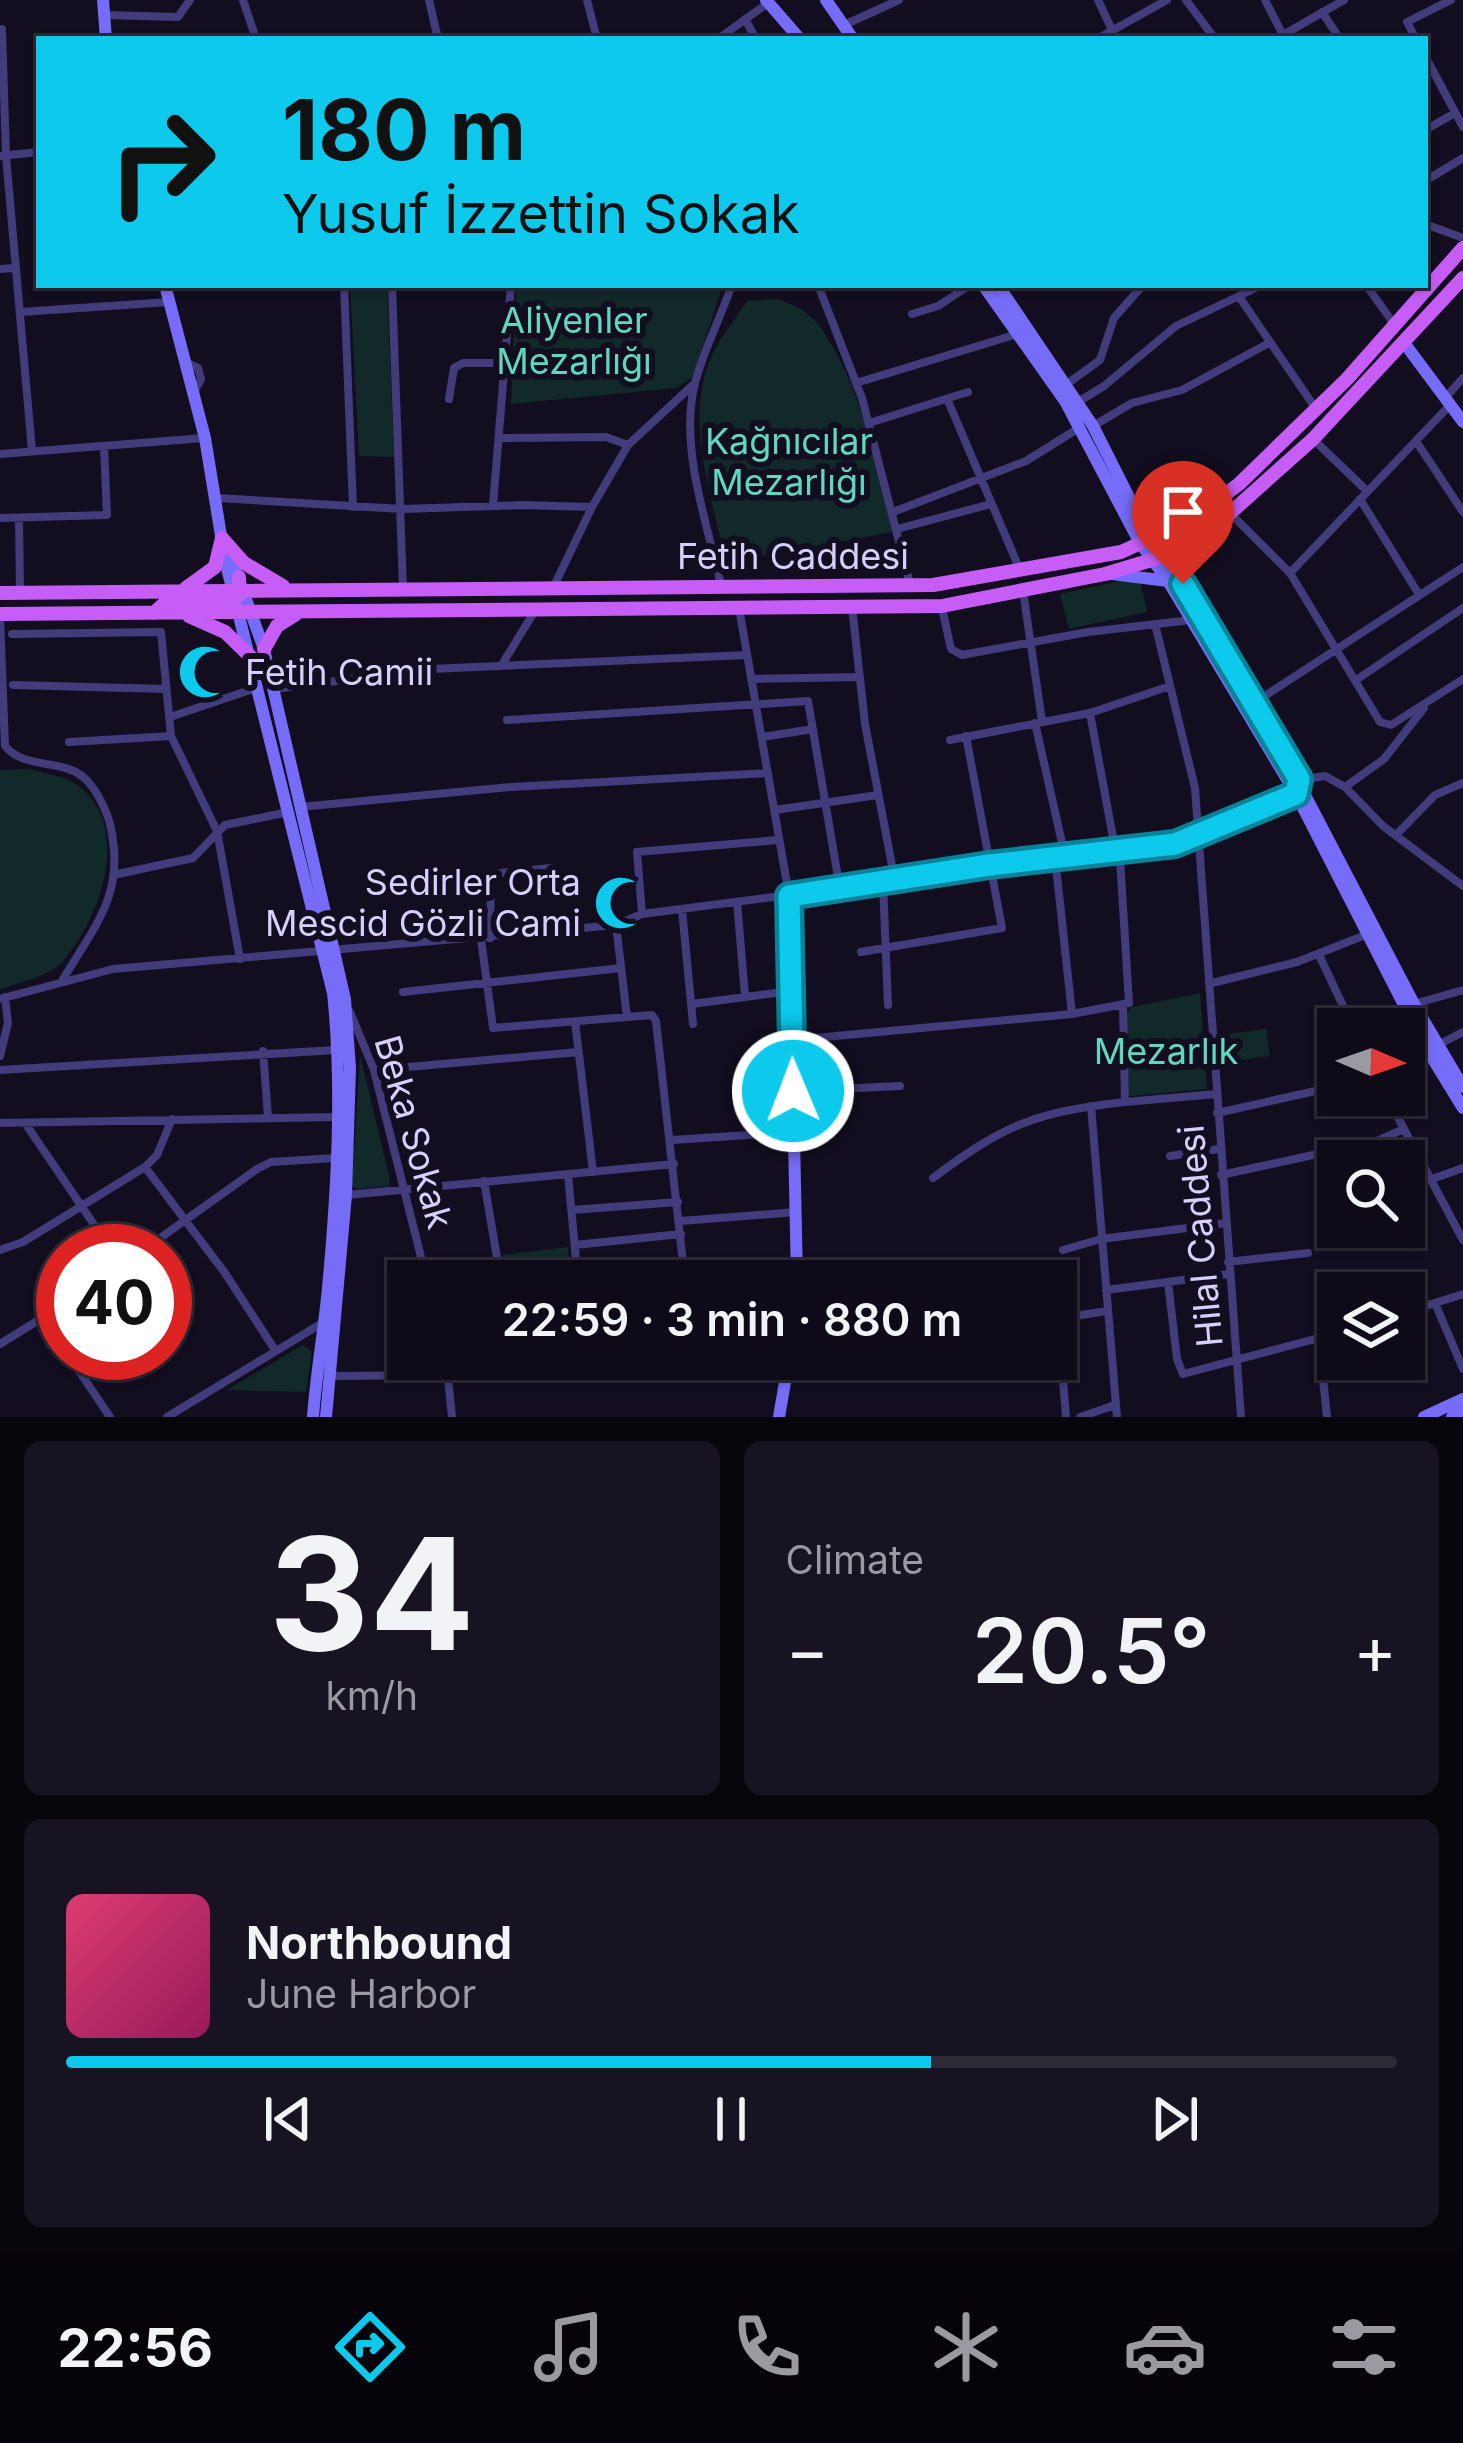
<!DOCTYPE html>
<meta charset="utf-8">
<style>
:root{--surface:#0e0a18;--page:#171321;--text:#f1f3f6;--muted:#9b9aa2;--line:#2e2b37;--accent:#0dc9eb}
body{margin:0;font-family:Inter,sans-serif;background:var(--page);color:var(--text);height:100vh;display:flex;flex-direction:column;font-size:45px;white-space:nowrap}
*{box-sizing:border-box;margin:0}
p{font-size:39px;color:var(--muted)}
.icon{flex:none;width:66px;height:66px;fill:none;stroke:currentColor;stroke-width:2;stroke-linecap:round;stroke-linejoin:round}
.map{position:relative;height:1417px;overflow:hidden}
.drawer{display:flex;flex-direction:column;gap:24px;padding:24px;background:#08060d;flex:1}
.drawer>*{flex:none}
.hud{position:absolute;left:36px;top:36px;width:1392px;height:252px;border-radius:0px;box-shadow:0 3px 9px #0004,0 0 0 3px var(--line);background:#0dc9eb;color:#111;overflow:hidden}
.needle{width:78px;rotate:92deg}
.buttons{position:absolute;left:1317px;top:1008px;display:grid;gap:24px}
.buttons a{display:grid;place-items:center;width:108px;height:108px;border-radius:0px;background:var(--surface);box-shadow:0 3px 9px #0004,0 0 0 3px var(--line);font-size:60px}
.speed{position:absolute;left:36px;top:1224px;display:flex;gap:24px;font-size:60px;font-weight:700;text-align:center}
.speed>*{display:grid;place-content:center;width:156px;height:156px;border-radius:50%;background:var(--surface);box-shadow:0 3px 9px #0004,0 0 0 3px var(--line);line-height:1}
.speed .limit{border:18px solid #d22;background:#fff;color:#111}
.pin{position:absolute;display:grid;place-items:center;width:102px;height:102px;color:#fff;margin:-123px -51px;border-radius:50% 50% 50% 0;rotate:-45deg;box-shadow:0 0 12px #0007}
.pin .icon{rotate:45deg}
.me{position:absolute;width:132px;margin:-66px;rotate:359deg;stroke-linejoin:round;filter:drop-shadow(0 0 9px #0008)}
.turn{display:flex;align-items:center;gap:42px;height:252px;padding:0 48px;font-size:54px}
.turn .icon{width:156px;height:156px;stroke-width:2.5}
.turn b{display:block;font-size:84px;line-height:102px}
.big{font-size:90px;font-weight:600;line-height:1.1}
.drawer .tile{flex:1;display:flex;flex-direction:column;justify-content:center;gap:18px;min-width:0;padding:0 42px;border-radius:18px;background:var(--page)}
.drawer .dial{align-items:center;gap:0}
.dial b{font-size:156px;line-height:1}
.song{display:flex;align-items:center;gap:36px}
.cover{width:144px;height:144px;border-radius:18px;background:linear-gradient(135deg,hsl(340 70% 55%),hsl(330 70% 35%))}
.played{height:12px;border-radius:6px;background:linear-gradient(90deg,var(--accent) 65%,var(--line) 65%)}
.keys{display:flex;justify-content:space-around;direction:ltr}
.heat{display:flex;justify-content:space-between;align-items:center;font-size:66px;direction:ltr}
.drawer .tiles{flex:1;display:grid;gap:24px;grid-template-columns:1fr 1fr}
.tile:last-child{grid-column:span 2}
.trip{position:absolute;left:387px;top:1260px;width:690px;height:120px;border-radius:0px;background:var(--surface);box-shadow:0 3px 9px #0004,0 0 0 3px var(--line);font-weight:600;line-height:120px;text-align:center}
.tab-bar{display:flex;height:192px;justify-content:space-around;align-items:center;background:#06040a;color:var(--muted)}
.tab-bar .icon{width:84px;height:84px}
.tab-bar .selected{color:var(--accent)}
.tab-bar b{font-size:54px;color:var(--text)}
.map>svg:first-child{display:block}
.green{fill:#12292a}
.lines{fill:none;stroke-linecap:round;stroke-linejoin:round}
.street{stroke:#423c7c;stroke-width:8}
.secondary{stroke:#776cf7;stroke-width:12}
.primary{stroke:#c55df6;stroke-width:14}
.route-casing{stroke:#088399;stroke-width:30}
.route{stroke:#0dc9eb;stroke-width:21}
.labels{text-anchor:middle;stroke-width:12;stroke-linejoin:round;paint-order:stroke}
.park-label{font-size:36px;fill:#60d8c0;stroke:#120e20}
.street-label{font-size:36px;fill:#d7d0fc;stroke:#120e20}
.poi-label{font-size:36px;fill:#d7d0fc;stroke:#120e20;text-anchor:start}
</style>
<div class="map">
<svg width="1463" height="1417" viewBox="0 0 1463 1417">
<rect width="100%" height="100%" fill="#120e20"/>
<path class="green" d="M350 285H387L394 457 359 456Z
M516 285H723L692 378 676 388 511 404Z
M778 299C793 305 807 310 817 323 862 382 874 462 893 532L726 563C712 496 681 413 715 349 724 332 737 317 747 301Z
M1129 579 1140 580 1147 612 1069 629 1060 594Z
M29 769C47 774 67 776 81 788 133 831 98 924 60 964 47 977 17 983 0 989V770Z
M1200 993 1207 1089 1129 1096 1126 1014 1132 1007Z
M1266 1029 1270 1056 1225 1062 1221 1035Z
M360 1055 390 1180 388 1186 357 1189 352 1185Z
M568 1247 569 1261 504 1272 502 1255Z
M303 1345 312 1352 306 1392 227 1390Z"/>
<g class="lines">
<path class="street" d="M243 0 256 39
M429 0 438 39
M587 0 597 39
M1098 0 1113 32
M1186 0 1215 39
M1265 0 1283 35
M1322 12 1340 39
M105 15 178 17 190 0
M745 19 756 39
M844 25 899 0
M2 29 6 156 32 451
M718 39 768 3
M1097 39 1167 0
M1276 39 1344 0
M1416 39 1407 22 1451 0
M1425 56 1463 127
M1425 130 1455 113
M0 156 39 152
M1425 181 1463 158
M1425 224 1463 238
M0 269 14 268
M344 285 353 507
M392 285 403 589
M818 285 862 398 910 584
M1366 285 1394 324
M1240 298 1316 409
M20 312 169 302
M912 314 938 306 970 285
M187 363 198 368 201 379 194 392
M856 383 1021 333
M1067 384 1100 360 1114 318 1143 285
M1446 397 1463 378
M449 399 454 368 463 363H504
M948 401 1020 570
M1078 402 1104 386 1176 326 1262 285
M869 423 968 392
M1093 426 1132 403 1182 390 1269 343
M500 438 606 437 628 445
M1313 439 1367 491
M1416 441 1463 512
M0 454 204 438
M216 498 402 509 522 505 592 507
M1360 499 1418 593
M493 506 511 285
M893 512 1026 461 1079 428
M1231 514 1290 573 1380 722 1391 725 1463 679
M0 518 107 515 104 446
M19 518 20 591
M897 529 991 504
M1290 573 1450 405
M721 585C708 527 683 458 692 398 696 367 719 321 730 290
M553 588 592 507 628 445 694 384
M1023 591 1042 721
M852 607 865 724 895 881
M739 608 789 895
M942 608 951 649 962 655 1088 632 1191 620
M0 617 5 746C24 769 59 759 82 776 95 786 106 809 110 824 126 892 97 923 63 979
M1155 624 1195 788 1241 1417
M12 634 161 632 171 736 217 831 240 959
M501 666 536 609
M751 679 860 677
M1356 680 1463 608
M13 685 166 689
M274 689 431 669 747 655
M1257 701 1463 567
M170 717 259 687
M507 720 808 701 840 889
M1035 723 1065 856
M762 737 813 729
M950 740 1090 713 1170 686
M69 742 171 736
M1299 780 1325 776 1345 787 1383 826 1463 886
M1345 787 1384 759 1424 708
M300 807 511 787 768 773
M775 810 878 795
M1396 835 1435 795 1463 783
M1055 857 1072 1014
M118 874 193 858 225 825 289 812
M883 883 888 1005
M737 902 745 996
M682 909 693 1024
M642 914 637 852 778 840
M616 925 627 1017
M490 938 491 874 551 868
M481 939 493 1028 652 1015 656 1021 685 1281
M861 952 1002 928 966 736
M1319 955 1354 1029
M1212 983 1297 962 1368 934
M403 992 621 968
M0 999 113 969 616 925 642 914 883 883 989 865 1175 844 1296 795
M692 1004 791 991
M1414 1004 1463 990
M350 1012 374 1070 427 1281
M575 1021 593 1172
M793 1040 1072 1014 1129 1003 1120 859 1114 843 1090 713
M1438 1045 1463 1032
M263 1051 268 1117
M1404 1055 1425 1046
M0 1056 8 1023 5 997
M0 1070 336 1050
M374 1070 579 1052
M794 1091 900 1086
M1386 1095 1463 1240
M1125 1102 1216 1094
M1091 1106 1117 1417
M1217 1113 1338 1086
M0 1123 336 1117
M25 1123 112 1251
M672 1140 794 1132
M1170 1156 1219 1149
M145 1167 225 1273 275 1350
M1221 1175 1377 1141 1404 1129
M933 1178C1005 1124 1036 1112 1125 1102L1123 1004
M1432 1179 1463 1168
M484 1181 501 1281
M347 1195 674 1164
M572 1210 678 1202
M681 1221 797 1212
M575 1245 681 1234
M0 1250 23 1242 145 1167 157 1155 172 1119
M1063 1250 1101 1239 1226 1223
M142 1251 257 1169 271 1162 335 1158
M1228 1262 1308 1253
M500 1276 571 1266 576 1260 568 1174
M1168 1282 1177 1359 1183 1374 1338 1333
M1106 1290 1229 1274
M1435 1303 1463 1369
M1404 1313 1463 1294
M44 1318 63 1347
M1056 1319 1107 1311
M1058 1319 1066 1417
M1319 1339 1327 1417
M0 1344 63 1305
M67 1353 110 1417
M446 1359 452 1417
M329 1376 451 1375
M167 1417 324 1322
M1080 1417 1115 1405"/>
<path class="secondary" d="M103 0 106 39
M766 0 800 39
M826 0 853 39
M165 285 205 438 225 560 333 993C343 1089 337 1192 328 1288 324 1331 316 1374 313 1417
M983 285 1065 401 1140 543 1168 581 1296 794 1425 1046 1463 1108
M998 285 1093 426 1150 539 1165 556 1256 701 1414 1004 1463 1087
M1405 344 1463 422
M230 555 264 649 345 999 350 1068 346 1195 326 1417
M1112 574 1168 581
M1183 583 1184 560 1200 538
M789 896 797 1281
M779 1417 789 1359
M1424 1417 1463 1399
M1452 1417 1463 1412"/>
<path class="primary" d="M222 538 244 563 283 586
M186 588 215 567 222 538
M0 593 933 585 1121 552 1191 520 1239 484 1347 379 1463 248
M154 613 165 603 235 599 239 595V577
M0 614 942 606 1105 574 1165 556 1218 524 1313 439 1463 278
M189 616 225 632 252 658
M264 649 277 626 296 614"/>
</g>
<g class="lines">
<defs>
<path id="route" d="M793 1091 789 896 989 865 1175 844 1296 794 1299 779 1183 584"/>
</defs>
<use href="#route" class="route-casing"/>
<use href="#route" class="route"/>
</g>
<defs>
<symbol id="mosque-bare" viewBox="-9 -9 18 18"><path d="M3.5-4.9A6 6 0 1 0 3.5 4.9A5 5 0 1 1 3.5-4.9Z" fill="#0dc9eb" stroke="#120e20" stroke-width="2.5" paint-order="stroke"/></symbol>
</defs>
<g fill-rule="evenodd">
<use href="#mosque-bare" x="167" y="634" width="76" height="76"/>
<use href="#mosque-bare" x="583" y="865" width="76" height="76"/>
</g>
<g class="labels">
<g class="park-label">
<text x="574" y="333">Aliyenler<tspan x="574" dy="41">Mezarlığı</tspan></text>
<text x="789" y="454">Kağnıcılar<tspan x="789" dy="41">Mezarlığı</tspan></text>
<text x="1166" y="1064">Mezarlık</text>
</g>
<g class="street-label">
<text x="793" y="569">Fetih Caddesi</text>
<text transform="translate(414 1132) rotate(74)" y="13">Beka Sokak</text>
<text transform="translate(1200 1236) rotate(-95)" y="13">Hilal Caddesi</text>
</g>
<g class="poi-label">
<text x="245" y="685">Fetih Camii</text>
<text x="581" y="895" text-anchor="end">Sedirler Orta<tspan x="581" dy="41">Mescid Gözli Cami</tspan></text>
</g>
</g>
</svg>
<div class="buttons">
<a><svg class="needle" viewBox="-14 -14 28 28"><path d="M0-13l5 13h-10z" fill="#e53935"/><path d="M0 13l5-13h-10z" fill="#9b9aa2"/></svg></a>
<a><svg class="icon" aria-label="search" viewBox="0 0 24 24"><circle cx="10" cy="10" r="6"/><path d="M15 15l6 6"/></svg></a>
<a><svg class="icon" aria-label="layers" viewBox="0 0 24 24"><path d="M12 4l9 5-9 5-9-5zM3 14l9 5 9-5"/></svg></a>
</div>
<div class="speed"><div class="limit">40</div></div>
<div class="pin" style="left:1183px;top:584px;background:#d93025"><svg class="icon" aria-label="arrive" viewBox="0 0 24 24"><path d="M6 21V4h12l-3 4 3 4H6"/></svg></div>
<svg class="me" style="left:793px;top:1091px" viewBox="-20 -20 40 40"><circle r="17" fill="#0dc9eb" stroke="#fff" stroke-width="3"/><path d="M0-11L8 9 0 5-8 9z" fill="#fff"/></svg>
<div class="trip">22:59 · 3 min · 880 m</div>
<div class="hud">
<div class="turn"><svg class="icon" aria-label="right" viewBox="0 0 24 24"><path d="M7 20v-9h11M14 6l5 5-5 5"/></svg><div><b>180 m</b>Yusuf İzzettin Sokak</div></div>
</div>
</div>
<section class="drawer">
<div class="tiles">
<div class="tile dial"><b>34</b><p>km/h</p></div>
<div class="tile"><p>Climate</p>
<div class="heat"><a>−</a><b class="big">20.5°</b><a>+</a></div>
</div>
<div class="tile">
<div class="song"><i class="cover"></i><div><b>Northbound</b><p>June Harbor</p></div></div>
<div class="played"></div>
<div class="keys"><svg class="icon" aria-label="previous" viewBox="0 0 24 24"><path d="M18 5L8 12l10 7zM5 5v14"/></svg><svg class="icon" aria-label="pause" viewBox="0 0 24 24"><path d="M8 5v14M16 5v14"/></svg><svg class="icon" aria-label="next" viewBox="0 0 24 24"><path d="M6 5l10 7-10 7zM19 5v14"/></svg></div>
</div>
</div>
</section>
<nav class="tab-bar">
<b>22:56</b>
<svg class="icon selected" aria-label="directions" viewBox="0 0 24 24"><path d="M12 3l9 9-9 9-9-9zM9 14v-3h6M13 9l2 2-2 2"/></svg>
<svg class="icon" aria-label="music" viewBox="0 0 24 24"><path d="M9 18V5l10-2v13"/><circle cx="6" cy="18" r="3"/><circle cx="16" cy="16" r="3"/></svg>
<svg class="icon" aria-label="phone" viewBox="0 0 24 24"><path d="M5 4h4l2 5-3 2q2 4 5 5l2-3 5 2v4C11 20 4 13 5 4z"/></svg>
<svg class="icon" aria-label="climate" viewBox="0 0 24 24"><path d="M12 3v18M4 7l16 10M4 17L20 7"/></svg>
<svg class="icon" aria-label="car" viewBox="0 0 24 24"><path d="M5 17H2v-5l4-1 3-4h7l3 4 3 1v5h-3M9 17h6M6 11h13"/><circle cx="7" cy="17" r="2"/><circle cx="17" cy="17" r="2"/></svg>
<svg class="icon" aria-label="filters" viewBox="0 0 24 24"><path d="M4 7h16M4 17h16"/><circle cx="9" cy="7" r="2"/><circle cx="15" cy="17" r="2"/></svg>
</nav>
